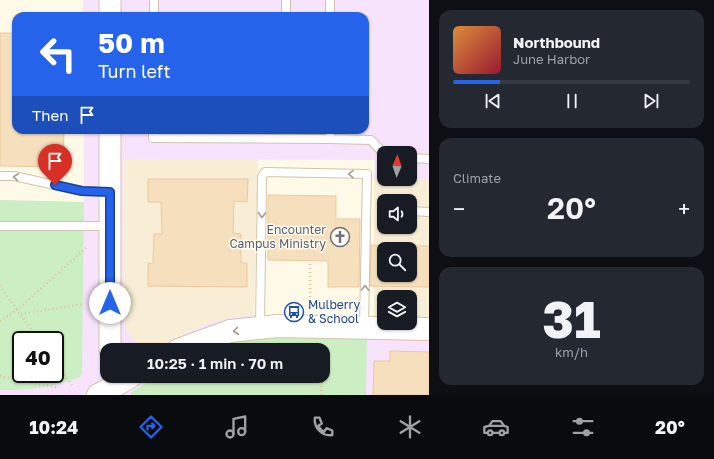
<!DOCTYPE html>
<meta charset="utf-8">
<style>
:root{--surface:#171b24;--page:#242831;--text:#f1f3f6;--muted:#9ea1a6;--line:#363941;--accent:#2563eb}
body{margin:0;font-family:"Golos Text",sans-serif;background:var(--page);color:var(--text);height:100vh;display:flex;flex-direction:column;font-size:15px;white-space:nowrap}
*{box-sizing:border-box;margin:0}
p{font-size:13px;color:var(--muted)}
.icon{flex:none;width:22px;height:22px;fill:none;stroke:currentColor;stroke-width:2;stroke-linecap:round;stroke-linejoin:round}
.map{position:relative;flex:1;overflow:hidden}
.side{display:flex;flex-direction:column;gap:10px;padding:10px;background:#0d0f14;width:285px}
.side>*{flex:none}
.guide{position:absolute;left:12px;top:12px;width:357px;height:122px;border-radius:12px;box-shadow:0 1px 3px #0004;background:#2563eb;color:#fff;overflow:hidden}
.needle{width:26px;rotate:2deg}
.buttons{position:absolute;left:377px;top:146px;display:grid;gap:8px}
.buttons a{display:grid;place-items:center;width:40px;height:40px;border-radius:8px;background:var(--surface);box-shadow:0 1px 3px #0004;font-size:20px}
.speed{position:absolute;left:12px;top:331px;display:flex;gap:8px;font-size:20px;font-weight:700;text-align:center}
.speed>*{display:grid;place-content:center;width:52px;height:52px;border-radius:50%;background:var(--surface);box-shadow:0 1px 3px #0004;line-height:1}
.speed .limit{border:2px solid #111;border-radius:6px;background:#fff;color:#111}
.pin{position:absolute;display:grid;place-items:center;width:34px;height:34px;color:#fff;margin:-41px -17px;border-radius:50% 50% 50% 0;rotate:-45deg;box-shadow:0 0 4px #0007}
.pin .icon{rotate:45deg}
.me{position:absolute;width:44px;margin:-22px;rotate:0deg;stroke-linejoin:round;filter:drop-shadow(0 0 3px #0008)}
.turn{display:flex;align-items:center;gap:14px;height:84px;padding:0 20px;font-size:18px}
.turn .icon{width:52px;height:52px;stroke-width:2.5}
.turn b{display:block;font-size:28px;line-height:34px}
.then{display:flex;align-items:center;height:38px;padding:0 20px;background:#0003;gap:8px;font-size:15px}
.big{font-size:30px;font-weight:600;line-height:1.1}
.side .tile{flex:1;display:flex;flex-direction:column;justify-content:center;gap:6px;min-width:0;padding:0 14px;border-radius:12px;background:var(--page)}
.side .dial{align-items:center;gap:0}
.dial b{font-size:52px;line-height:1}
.song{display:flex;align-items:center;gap:12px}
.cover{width:48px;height:48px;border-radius:6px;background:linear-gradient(135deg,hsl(30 70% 55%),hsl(350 70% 35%))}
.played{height:4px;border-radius:2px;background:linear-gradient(90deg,var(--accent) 20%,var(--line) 20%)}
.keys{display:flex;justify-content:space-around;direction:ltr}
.heat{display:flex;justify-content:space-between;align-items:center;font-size:22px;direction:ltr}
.trip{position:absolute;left:100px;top:343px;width:230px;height:40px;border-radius:12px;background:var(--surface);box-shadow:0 1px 3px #0004;font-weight:600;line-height:40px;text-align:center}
.tab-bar{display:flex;height:64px;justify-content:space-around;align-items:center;background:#090b0e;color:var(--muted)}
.tab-bar .icon{width:28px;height:28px}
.tab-bar .on{color:var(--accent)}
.tab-bar b{font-size:18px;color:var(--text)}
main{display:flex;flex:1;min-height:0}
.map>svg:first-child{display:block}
.residential{fill:#f7eed5;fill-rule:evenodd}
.education{fill:#f7e3fb;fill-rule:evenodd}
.green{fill:#cceec3;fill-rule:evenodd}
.building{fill:#f6dfbc;stroke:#eac99b}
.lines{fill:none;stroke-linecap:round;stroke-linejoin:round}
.service-casing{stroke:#d2c3ab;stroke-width:10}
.tertiary-casing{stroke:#d2c3ab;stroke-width:23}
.secondary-casing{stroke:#d5c5a8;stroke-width:24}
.path{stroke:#dcc29e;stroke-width:2.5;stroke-dasharray:1 3;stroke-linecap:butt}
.service{stroke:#fff;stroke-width:8}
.tertiary{stroke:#fff;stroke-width:21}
.secondary{stroke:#fff;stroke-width:22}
.oneway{stroke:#a99a88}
.route-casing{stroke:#184099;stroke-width:10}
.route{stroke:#2563eb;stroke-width:7}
.labels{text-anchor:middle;stroke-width:3;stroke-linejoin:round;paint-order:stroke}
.worship-label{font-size:12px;fill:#5b616d;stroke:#fffcef;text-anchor:end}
.transit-label{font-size:12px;fill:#164399;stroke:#fffcef;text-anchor:start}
</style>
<main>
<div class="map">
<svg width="429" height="395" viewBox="0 0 429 395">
<rect width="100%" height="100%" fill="#fefae7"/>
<path class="residential" d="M123 159H258L254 315 237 316 208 323 189 331 172 340 154 346 140 345 130 336 123 318Z
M429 179V317H410V297H384V316H374V180ZM384 201H410V227H384ZM384 249H410V275H384Z"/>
<path class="education" d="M83 0H429V179L374 180 375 160 123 159V318L130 336 140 345 146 346 163 344 208 323 237 316 254 315 384 316V323H410V317H429V395H0V200L84 202V130H365V16H83ZM384 153H410V179H384ZM21 340H55V374H21ZM107 350H323V376H107Z"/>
<path class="green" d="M0 200 84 202 82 373 80 377C53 388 29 390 0 390ZM21 340H55V374H21Z
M367 333 366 395H131V392L158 376H323V350H208L219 345 254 335Z"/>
<path class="building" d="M0 33H16V130H64L63 167 0 166Z
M148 179H248L247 202 234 201 233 233 241 234V263H247V287L148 286V263L153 264 154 234H162L161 202H148Z
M268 195 336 196V219H360L359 287H328V261L268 260Z
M371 245 384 246V275H410V246H429V287L370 286Z
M390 351 429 352V395H373L374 361H390Z"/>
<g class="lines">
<defs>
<path id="service" d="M154 16V0
M286 16V0
M330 16V0
M153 130V138L330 139 371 140 384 154
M330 139V130
M410 158 429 159
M0 176H14L82 191 109 192
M410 211 429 212
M0 226H109
M260 327 262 176 265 172 367 174 364 326"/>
<path id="tertiary" d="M110 0V16
M110 350V130"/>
<path id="secondary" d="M178 350 230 331 277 326 429 329
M98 395 108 390 131 376"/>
</defs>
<use href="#service" class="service-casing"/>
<use href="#tertiary" class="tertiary-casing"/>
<use href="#secondary" class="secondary-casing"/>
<path class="path" d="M0 286 39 340
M310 305V261
M21 314 84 304
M0 321 17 310 87 247
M55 362 72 385
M0 376 58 388
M321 395 322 376"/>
<use href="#service" class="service"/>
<use href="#tertiary" class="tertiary"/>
<use href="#secondary" class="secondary"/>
</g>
<defs><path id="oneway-chevron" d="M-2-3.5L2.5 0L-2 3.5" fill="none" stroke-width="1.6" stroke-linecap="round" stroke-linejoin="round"/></defs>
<g class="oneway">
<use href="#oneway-chevron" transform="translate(351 174) rotate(-179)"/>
<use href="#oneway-chevron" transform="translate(16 177) rotate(-172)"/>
<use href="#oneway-chevron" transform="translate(262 215) rotate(91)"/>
<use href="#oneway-chevron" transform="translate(365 288) rotate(-89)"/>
<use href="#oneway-chevron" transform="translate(236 331) rotate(173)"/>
</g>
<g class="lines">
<defs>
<path id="route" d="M55 185 82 191 110 192V303"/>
</defs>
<use href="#route" class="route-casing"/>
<use href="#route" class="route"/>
</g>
<defs>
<symbol id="church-ring" viewBox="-11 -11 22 22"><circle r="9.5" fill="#fffcef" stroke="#6b7280" stroke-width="1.5"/><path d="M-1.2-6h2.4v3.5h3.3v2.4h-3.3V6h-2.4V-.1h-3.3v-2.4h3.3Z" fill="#6b7280"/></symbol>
<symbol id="bus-ring" viewBox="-11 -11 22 22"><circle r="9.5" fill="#fffcef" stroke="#1a4fb4" stroke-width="1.5"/><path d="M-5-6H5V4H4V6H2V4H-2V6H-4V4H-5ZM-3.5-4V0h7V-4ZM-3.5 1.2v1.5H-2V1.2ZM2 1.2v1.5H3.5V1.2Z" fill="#1a4fb4"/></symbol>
</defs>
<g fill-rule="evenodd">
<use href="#church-ring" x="329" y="226" width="22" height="22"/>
<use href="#bus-ring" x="283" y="301" width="22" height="22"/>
</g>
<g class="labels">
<g class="worship-label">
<text x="326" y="234">Encounter<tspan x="326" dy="14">Campus Ministry</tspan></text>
</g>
<g class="transit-label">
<text x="308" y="309">Mulberry<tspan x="308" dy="14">&amp; School</tspan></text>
</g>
</g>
</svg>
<div class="buttons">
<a><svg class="needle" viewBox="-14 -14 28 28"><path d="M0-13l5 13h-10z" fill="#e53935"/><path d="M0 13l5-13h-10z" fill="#9ea1a6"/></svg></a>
<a><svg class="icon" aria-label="sound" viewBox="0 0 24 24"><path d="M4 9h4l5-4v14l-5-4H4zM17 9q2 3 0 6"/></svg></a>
<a><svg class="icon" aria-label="search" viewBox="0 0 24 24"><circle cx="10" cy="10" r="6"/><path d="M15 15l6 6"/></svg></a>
<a><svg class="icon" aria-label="layers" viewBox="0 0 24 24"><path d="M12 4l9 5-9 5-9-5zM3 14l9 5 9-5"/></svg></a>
</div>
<div class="speed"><div class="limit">40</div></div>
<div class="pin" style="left:55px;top:185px;background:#d93025"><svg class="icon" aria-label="arrive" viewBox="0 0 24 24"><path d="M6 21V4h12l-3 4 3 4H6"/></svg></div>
<svg class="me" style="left:110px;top:303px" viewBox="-20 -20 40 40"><circle r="19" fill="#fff"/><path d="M0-13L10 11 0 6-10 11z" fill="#2563eb"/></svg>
<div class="trip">10:25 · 1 min · 70 m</div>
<div class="guide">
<div class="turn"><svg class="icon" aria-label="left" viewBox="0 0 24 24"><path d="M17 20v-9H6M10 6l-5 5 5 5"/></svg><div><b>50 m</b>Turn left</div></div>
<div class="then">Then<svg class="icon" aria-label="arrive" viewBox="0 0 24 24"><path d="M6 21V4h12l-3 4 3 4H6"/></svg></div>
</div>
</div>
<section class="side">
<div class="tile">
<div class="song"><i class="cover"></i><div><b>Northbound</b><p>June Harbor</p></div></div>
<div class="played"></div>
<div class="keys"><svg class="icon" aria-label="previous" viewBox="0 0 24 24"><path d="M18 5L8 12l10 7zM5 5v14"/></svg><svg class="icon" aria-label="pause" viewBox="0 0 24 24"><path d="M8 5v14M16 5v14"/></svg><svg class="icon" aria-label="next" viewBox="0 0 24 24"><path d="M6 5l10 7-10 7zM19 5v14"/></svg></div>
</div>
<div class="tile"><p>Climate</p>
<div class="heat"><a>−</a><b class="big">20°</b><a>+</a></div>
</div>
<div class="tile dial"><b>31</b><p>km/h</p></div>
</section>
</main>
<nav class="tab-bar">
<b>10:24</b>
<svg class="icon on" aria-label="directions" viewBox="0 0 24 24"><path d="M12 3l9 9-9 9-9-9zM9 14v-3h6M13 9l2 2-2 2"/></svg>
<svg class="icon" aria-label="music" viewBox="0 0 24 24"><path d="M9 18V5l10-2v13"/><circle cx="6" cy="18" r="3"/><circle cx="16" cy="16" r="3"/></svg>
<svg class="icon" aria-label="phone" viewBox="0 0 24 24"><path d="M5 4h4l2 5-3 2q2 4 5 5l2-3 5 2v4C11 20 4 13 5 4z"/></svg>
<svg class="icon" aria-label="climate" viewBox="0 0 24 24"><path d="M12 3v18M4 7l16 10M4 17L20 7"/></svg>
<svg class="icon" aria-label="car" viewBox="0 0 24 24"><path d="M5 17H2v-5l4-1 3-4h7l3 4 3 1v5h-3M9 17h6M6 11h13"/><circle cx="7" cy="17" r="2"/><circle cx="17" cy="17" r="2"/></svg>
<svg class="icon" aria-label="filters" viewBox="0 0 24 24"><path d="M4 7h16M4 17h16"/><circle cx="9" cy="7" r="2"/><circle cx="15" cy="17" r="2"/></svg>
<b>20°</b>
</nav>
